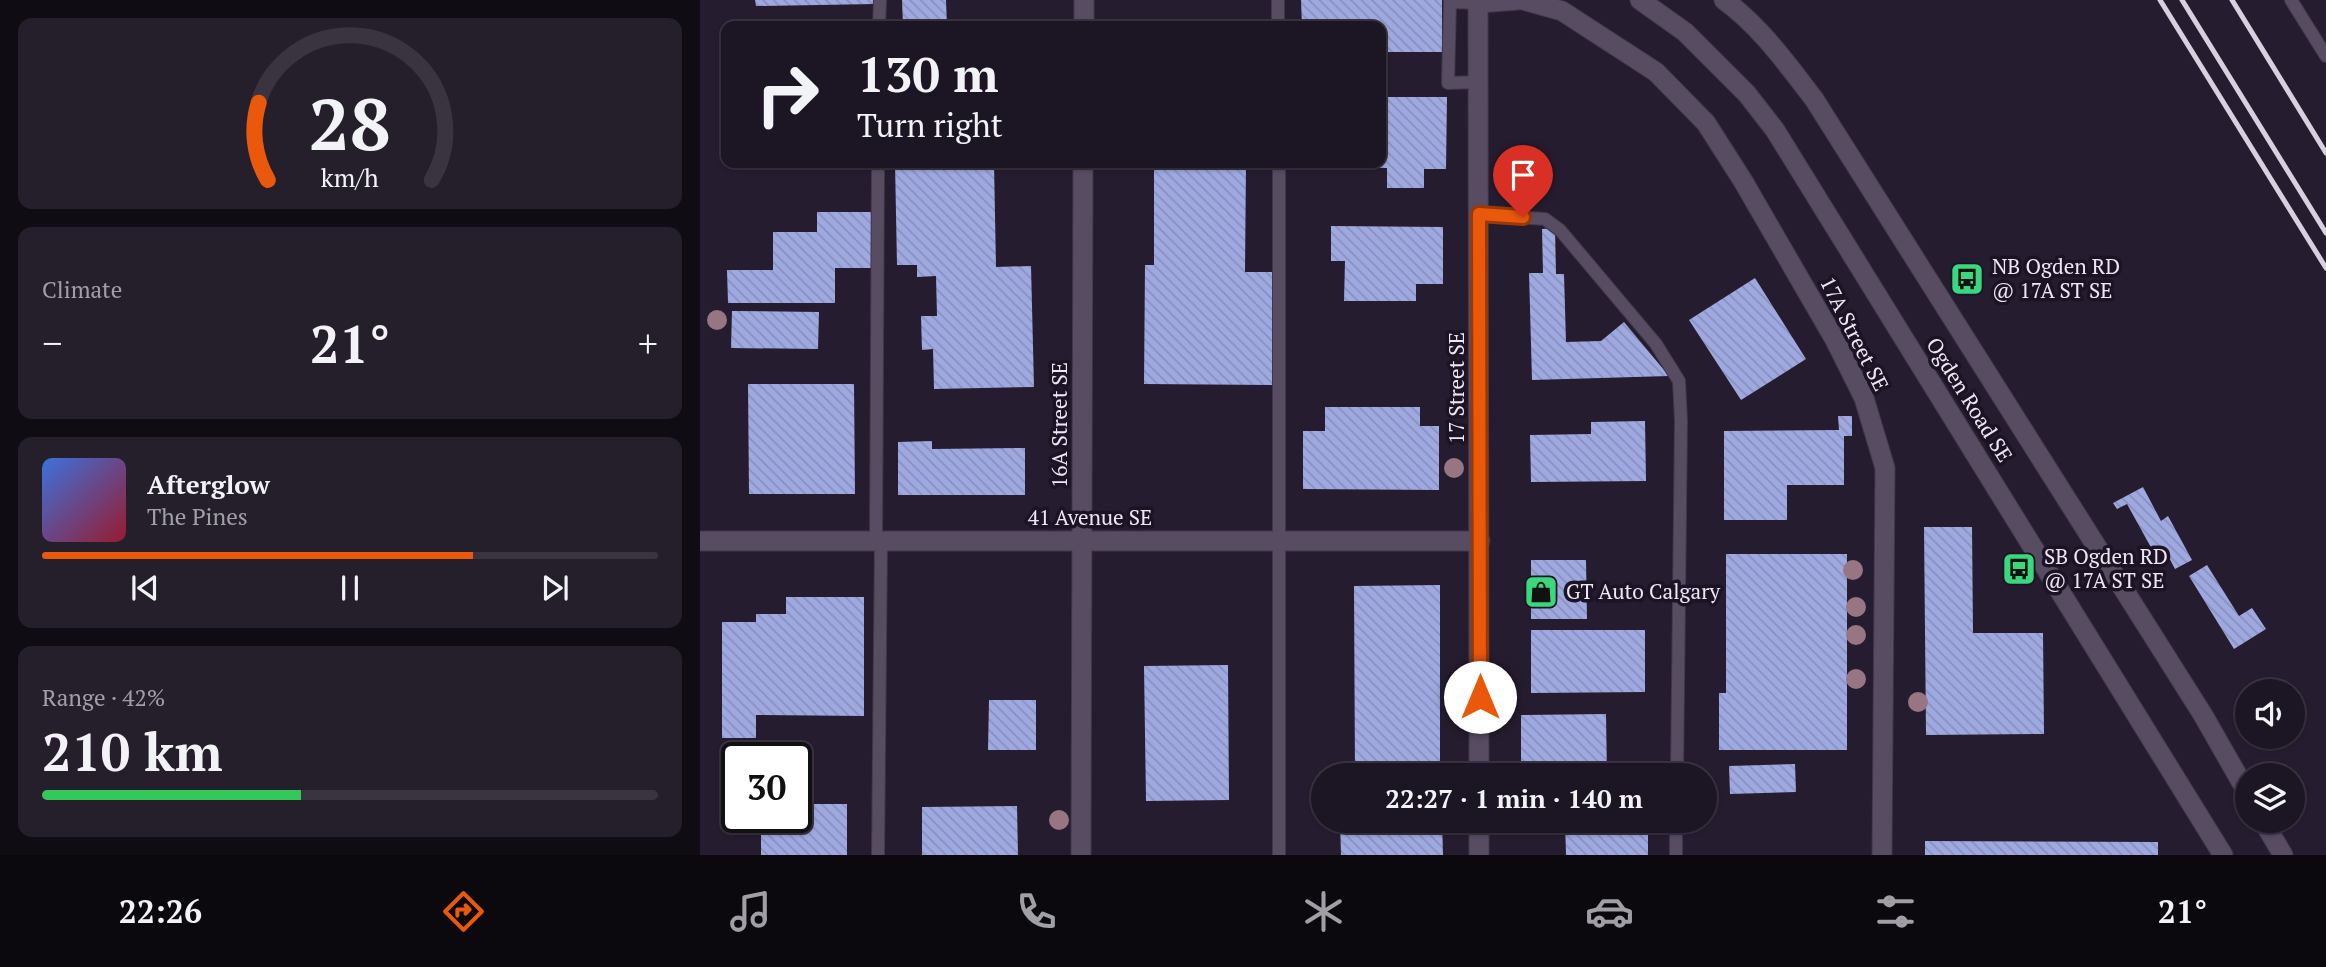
<!DOCTYPE html>
<meta charset="utf-8">
<style>
:root{--surface:#1c1523;--page:#251e2b;--text:#f1f3f6;--muted:#a09fa6;--line:#3a3441;--accent:#ea580c}
body{margin:0;font-family:"PT Serif",serif;background:var(--page);color:var(--text);height:100vh;display:flex;flex-direction:column;font-size:26px;white-space:nowrap}
*{box-sizing:border-box;margin:0}
p{font-size:23px;color:var(--muted)}
.icon{flex:none;width:38px;height:38px;fill:none;stroke:currentColor;stroke-width:2;stroke-linecap:round;stroke-linejoin:round}
.map{position:relative;flex:1;overflow:hidden}
.panel{display:flex;flex-direction:column;gap:18px;padding:18px;background:#0f0c13;width:700px}
.panel>*{flex:none}
.banner{position:absolute;left:21px;top:21px;width:665px;height:147px;border-radius:14px;box-shadow:0 2px 5px #0004,0 0 0 2px var(--line);background:#1c1523;color:var(--text);overflow:hidden}
.fabs{position:absolute;left:1535px;top:679px;display:grid;gap:14px}
.fabs a{display:grid;place-items:center;width:70px;height:70px;border-radius:50%;background:var(--surface);box-shadow:0 2px 5px #0004,0 0 0 2px var(--line);font-size:35px}
.speed{position:absolute;left:21px;top:742px;display:flex;gap:14px;font-size:35px;font-weight:700;text-align:center}
.speed>*{display:grid;place-content:center;width:91px;height:91px;border-radius:50%;background:var(--surface);box-shadow:0 2px 5px #0004,0 0 0 2px var(--line);line-height:1}
.speed .limit{border:4px solid #111;border-radius:10px;background:#fff;color:#111}
.pin{position:absolute;display:grid;place-items:center;width:60px;height:60px;color:#fff;margin:-72px -30px;border-radius:50% 50% 50% 0;rotate:-45deg;box-shadow:0 0 7px #0007}
.pin .icon{rotate:45deg}
.me{position:absolute;width:77px;margin:-38px;rotate:0deg;stroke-linejoin:round;filter:drop-shadow(0 0 5px #0008)}
.turn{display:flex;align-items:center;gap:24px;height:147px;padding:0 21px;font-size:32px}
.turn .icon{width:91px;height:91px;stroke-width:2.5}
.turn b{display:block;font-size:49px;line-height:60px}
.big{font-size:52px;font-weight:600;line-height:1.1}
.panel .tile{flex:1;display:flex;flex-direction:column;justify-content:center;gap:10px;min-width:0;padding:0 24px;border-radius:14px;background:var(--page)}
.panel .dial{align-items:center;gap:0}
.dial svg{height:182px;overflow:visible;fill:none;stroke:var(--line);stroke-width:7;stroke-linecap:round;text-anchor:middle}
.dial text{fill:var(--text);stroke:none}
.song{display:flex;align-items:center;gap:21px}
.cover{width:84px;height:84px;border-radius:10px;background:linear-gradient(135deg,hsl(220 70% 55%),hsl(350 70% 35%))}
.played{height:7px;border-radius:4px;background:linear-gradient(90deg,var(--accent) 70%,var(--line) 70%)}
.keys{display:flex;justify-content:space-around;direction:ltr}
.heat{display:flex;justify-content:space-between;align-items:center;font-size:38px;direction:ltr}
.charge{height:10px;border-radius:5px;background:linear-gradient(90deg,#34c759 42%,var(--line) 0)}
.trip{position:absolute;left:611px;top:763px;width:406px;height:70px;border-radius:35px;background:var(--surface);box-shadow:0 2px 5px #0004,0 0 0 2px var(--line);font-weight:600;line-height:70px;text-align:center}
.tab-bar{display:flex;height:112px;justify-content:space-around;align-items:center;background:#0b080e;color:var(--muted)}
.tab-bar .icon{width:49px;height:49px}
.tab-bar .selected{color:var(--accent)}
.tab-bar b{font-size:32px;color:var(--text)}
main{display:flex;flex:1;min-height:0}
.map>svg:first-child{display:block}
.building{fill:url(#building-back-hatch)}
.lines{fill:none;stroke-linecap:round;stroke-linejoin:round}
.service-casing{stroke:#403848;stroke-width:14}
.minor-casing{stroke:#403848;stroke-width:21}
.tertiary-casing{stroke:#403848;stroke-width:21}
.service{stroke:#574c62;stroke-width:12}
.minor{stroke:#574c62;stroke-width:19}
.tertiary{stroke:#574c62;stroke-width:19}
.rail{stroke:#d7d0de;stroke-width:5}
.tree{fill:#987582}
.route-casing{stroke:#983908;stroke-width:18}
.route{stroke:#ea580c;stroke-width:12}
.labels{text-anchor:middle;stroke-width:7;stroke-linejoin:round;paint-order:stroke}
.poi-label{font-size:21px;fill:#ede7f4;stroke:#1c1325;text-anchor:start}
.street-label{font-size:21px;fill:#ede7f4;stroke:#1c1325}
</style>
<main>
<section class="panel">
<div class="tile dial"><svg viewBox="0 0 100 80">
<path d="M14 69A42 42 0 1 1 86 69"/>
<path d="M14 69A42 42 0 0 1 10 35" stroke="#ea580c"/>
<text x="50" y="56" font-size="32" font-weight="700">28</text>
<text x="50" y="72" font-size="11">km/h</text>
</svg></div>
<div class="tile"><p>Climate</p>
<div class="heat"><a>−</a><b class="big">21°</b><a>+</a></div>
</div>
<div class="tile">
<div class="song"><i class="cover"></i><div><b>Afterglow</b><p>The Pines</p></div></div>
<div class="played"></div>
<div class="keys"><svg class="icon" aria-label="previous" viewBox="0 0 24 24"><path d="M18 5L8 12l10 7zM5 5v14"/></svg><svg class="icon" aria-label="pause" viewBox="0 0 24 24"><path d="M8 5v14M16 5v14"/></svg><svg class="icon" aria-label="next" viewBox="0 0 24 24"><path d="M6 5l10 7-10 7zM19 5v14"/></svg></div>
</div>
<div class="tile"><p>Range · 42%</p><b class="big">210 km</b><div class="charge"></div></div>
</section>
<div class="map">
<svg width="1626" height="855" viewBox="0 0 1626 855">
<defs>
<pattern id="building-back-hatch" width="6" height="6" patternUnits="userSpaceOnUse" patternTransform="scale(1.75)"><rect width="6" height="6" fill="#9fa9e1"/><path d="M-1 5l2 2M0 0l6 6M5-1l2 2" fill="none" stroke="#8990bb"/></pattern>
</defs>
<rect width="100%" height="100%" fill="#261c2f"/>
<path class="building" d="M55 0H175V4L56 6Z
M202 0H246L247 26H203Z
M601 0H742V52H681V26H602Z
M681 97H747L746 169H724V188H687V168H648V163H681Z
M195 163H294L296 267 331 266 334 387 234 389 233 349 222 350 221 316H237L236 276 217 277V265H197Z
M454 163H546L545 272H572V385L444 384 445 265H454Z
M117 212H173V268H135V303H28L27 270H73V232H117Z
M631 226 743 227V284H716V301H644L645 261H631Z
M855 228 856 274H864L866 342 901 341 924 322 969 376 832 380 829 273H843L842 229Z
M1055 278 1106 359 1041 400 989 320Z
M32 311 119 312 118 349 31 348Z
M48 384H154L155 494H49Z
M625 407H720V426H739V490L603 489V431H625Z
M1138 416H1152V436H1144V485H1087V520H1024V431L1139 430Z
M945 421 946 481 831 482 830 435 891 434V422Z
M232 441V449L325 448V495H198V442Z
M1443 487 1461 521 1468 516 1492 560 1475 569 1463 546 1453 551 1427 504 1417 509 1413 503Z
M1224 527H1272L1273 633H1343L1344 734 1226 735Z
M1026 554H1147V750H1019V693H1026Z
M831 560H886L887 619H831Z
M1507 565 1539 616 1552 608 1566 629 1534 649 1489 576Z
M740 585V775H655L654 586Z
M86 597H164V716L56 715V738H22V622H56V614H86Z
M831 630H945V692L831 693Z
M528 665 529 800 446 801 444 666Z
M289 700H336V750H288Z
M906 714 907 775H821V715Z
M1095 764 1096 792 1030 794 1029 766Z
M20 787H37V805H20Z
M96 804H147V855H61V817H96Z
M317 806 318 855H222V807Z
M640 821H742L743 855H641Z
M865 821H948V855H866Z
M1225 841 1458 842V855H1225Z"/>
<g class="lines">
<defs>
<path id="service" d="M578 0V26
M750 0V2L779 3
M1591 0 1626 56
M750 2 748 83 779 82
M179 26 180 0
M579 163V855
M779 214 845 219 860 230 956 344 979 381 981 421 977 775
M176 541 178 163
M178 855 181 541
M976 855V821"/>
<path id="minor" d="M778 0 779 775
M823 0 862 11 956 72 1006 123 1043 181 1135 340 1164 398 1185 468 1182 855
M779 3 818 0
M384 26V0
M0 541H780
M381 855 383 163
M779 855V821"/>
<path id="tertiary" d="M940 0 985 32 1047 94 1075 130 1523 855
M1024 0C1060 26 1087 64 1114 99L1503 715 1547 792
M1563 821 1583 855"/>
</defs>
<use href="#service" class="service-casing"/>
<use href="#minor" class="minor-casing"/>
<use href="#tertiary" class="tertiary-casing"/>
<use href="#service" class="service"/>
<use href="#minor" class="minor"/>
<use href="#tertiary" class="tertiary"/>
<path class="rail" d="M1460 0 1626 268
M1482 0 1626 233
M1532 0 1626 153"/>
</g>
<g class="tree">
<circle cx="17" cy="320" r="10"/>
<circle cx="754" cy="468" r="10"/>
<circle cx="1153" cy="570" r="10"/>
<circle cx="1156" cy="607" r="10"/>
<circle cx="1156" cy="635" r="10"/>
<circle cx="1156" cy="679" r="10"/>
<circle cx="1218" cy="702" r="10"/>
<circle cx="359" cy="820" r="10"/>
</g>
<g class="lines">
<defs>
<path id="route" d="M780 697 779 214 823 217"/>
</defs>
<use href="#route" class="route-casing"/>
<use href="#route" class="route"/>
</g>
<defs>
<symbol id="bus-square" viewBox="-11 -11 22 22"><rect x="-9" y="-9" width="18" height="18" rx="4" fill="#39d87f" stroke="#1c1325"/><path d="M-5-6H5V4H4V6H2V4H-2V6H-4V4H-5ZM-3.5-4V0h7V-4ZM-3.5 1.2v1.5H-2V1.2ZM2 1.2v1.5H3.5V1.2Z" fill="#111"/></symbol>
<symbol id="shop-square" viewBox="-11 -11 22 22"><rect x="-9" y="-9" width="18" height="18" rx="4" fill="#39d87f" stroke="#1c1325"/><path d="M-5-2.5h2.3a2.7 3.5 0 0 1 5.4 0H5L5.5 6h-11ZM-1.5-2.5h3a1.5 2.3 0 0 0-3 0Z" fill="#111"/></symbol>
</defs>
<g fill-rule="evenodd">
<use href="#bus-square" x="1248" y="260" width="38" height="38"/>
<use href="#bus-square" x="1300" y="550" width="38" height="38"/>
<use href="#shop-square" x="822" y="573" width="38" height="38"/>
</g>
<g class="labels">
<g class="poi-label">
<text x="1292" y="274">NB Ogden RD<tspan x="1292" dy="24">@ 17A ST SE</tspan></text>
<text x="1344" y="564">SB Ogden RD<tspan x="1344" dy="24">@ 17A ST SE</tspan></text>
<text x="866" y="599">GT Auto Calgary</text>
</g>
<g class="street-label">
<text transform="translate(1154 334) rotate(63)" y="7">17A Street SE</text>
<text transform="translate(757 388) rotate(-90)" y="7">17 Street SE</text>
<text transform="translate(1269 400) rotate(58)" y="7">Ogden Road SE</text>
<text transform="translate(360 425) rotate(-90)" y="7">16A Street SE</text>
<text x="390" y="525">41 Avenue SE</text>
</g>
</g>
</svg>
<div class="fabs">
<a><svg class="icon" aria-label="sound" viewBox="0 0 24 24"><path d="M4 9h4l5-4v14l-5-4H4zM17 9q2 3 0 6"/></svg></a>
<a><svg class="icon" aria-label="layers" viewBox="0 0 24 24"><path d="M12 4l9 5-9 5-9-5zM3 14l9 5 9-5"/></svg></a>
</div>
<div class="speed"><div class="limit">30</div></div>
<div class="pin" style="left:823px;top:217px;background:#d93025"><svg class="icon" aria-label="arrive" viewBox="0 0 24 24"><path d="M6 21V4h12l-3 4 3 4H6"/></svg></div>
<svg class="me" style="left:780px;top:697px" viewBox="-20 -20 40 40"><circle r="19" fill="#fff"/><path d="M0-13L10 11 0 6-10 11z" fill="#ea580c"/></svg>
<div class="trip">22:27 · 1 min · 140 m</div>
<div class="banner">
<div class="turn"><svg class="icon" aria-label="right" viewBox="0 0 24 24"><path d="M7 20v-9h11M14 6l5 5-5 5"/></svg><div><b>130 m</b>Turn right</div></div>
</div>
</div>
</main>
<nav class="tab-bar">
<b>22:26</b>
<svg class="icon selected" aria-label="directions" viewBox="0 0 24 24"><path d="M12 3l9 9-9 9-9-9zM9 14v-3h6M13 9l2 2-2 2"/></svg>
<svg class="icon" aria-label="music" viewBox="0 0 24 24"><path d="M9 18V5l10-2v13"/><circle cx="6" cy="18" r="3"/><circle cx="16" cy="16" r="3"/></svg>
<svg class="icon" aria-label="phone" viewBox="0 0 24 24"><path d="M5 4h4l2 5-3 2q2 4 5 5l2-3 5 2v4C11 20 4 13 5 4z"/></svg>
<svg class="icon" aria-label="climate" viewBox="0 0 24 24"><path d="M12 3v18M4 7l16 10M4 17L20 7"/></svg>
<svg class="icon" aria-label="car" viewBox="0 0 24 24"><path d="M5 17H2v-5l4-1 3-4h7l3 4 3 1v5h-3M9 17h6M6 11h13"/><circle cx="7" cy="17" r="2"/><circle cx="17" cy="17" r="2"/></svg>
<svg class="icon" aria-label="filters" viewBox="0 0 24 24"><path d="M4 7h16M4 17h16"/><circle cx="9" cy="7" r="2"/><circle cx="15" cy="17" r="2"/></svg>
<b>21°</b>
</nav>
